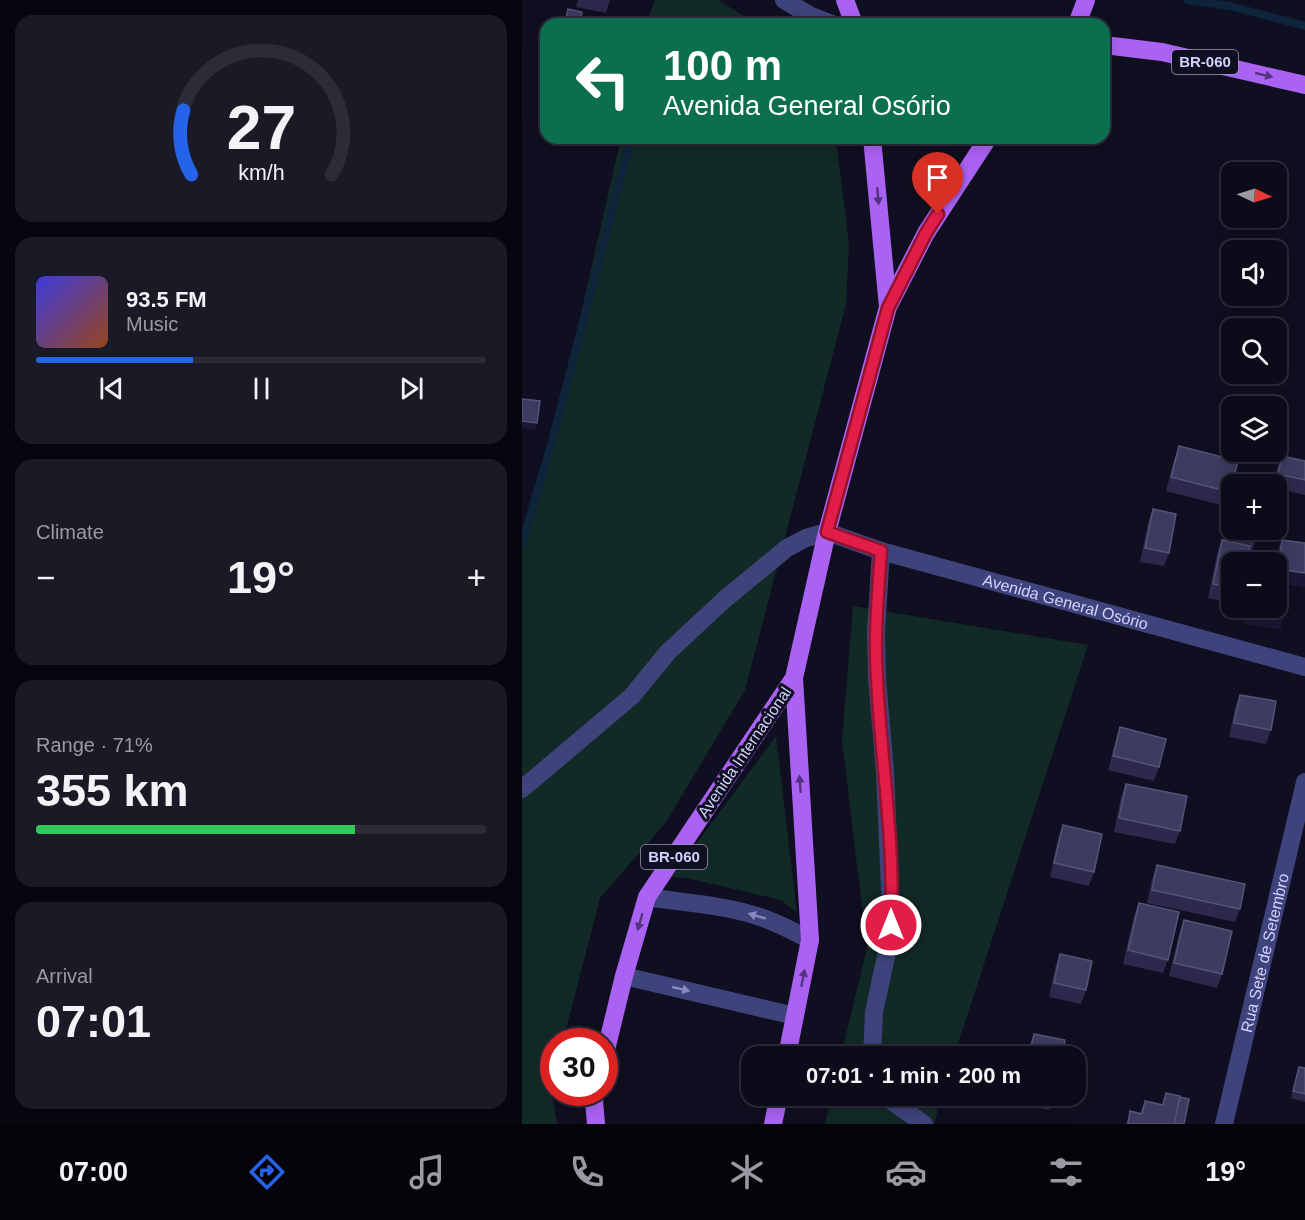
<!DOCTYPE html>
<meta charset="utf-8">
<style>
:root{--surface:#0c0b19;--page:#1a1926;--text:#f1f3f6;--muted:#9a9ba2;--line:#2c2b38;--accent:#2563eb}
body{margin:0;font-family:Helvetica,sans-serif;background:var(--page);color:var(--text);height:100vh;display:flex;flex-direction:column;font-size:22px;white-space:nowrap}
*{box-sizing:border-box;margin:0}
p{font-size:20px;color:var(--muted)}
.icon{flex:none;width:33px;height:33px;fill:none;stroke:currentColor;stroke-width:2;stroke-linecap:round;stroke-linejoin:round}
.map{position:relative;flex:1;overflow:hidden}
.sheet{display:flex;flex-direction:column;gap:15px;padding:15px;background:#07060e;width:522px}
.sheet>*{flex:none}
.guide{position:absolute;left:18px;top:18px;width:570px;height:126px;border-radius:18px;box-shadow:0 3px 15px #0003,0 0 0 2px var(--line);background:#0b6e4f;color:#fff;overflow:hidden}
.needle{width:39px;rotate:94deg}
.controls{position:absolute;left:699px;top:162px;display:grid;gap:12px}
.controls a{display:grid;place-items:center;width:66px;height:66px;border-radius:12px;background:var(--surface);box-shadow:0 3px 15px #0003,0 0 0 2px var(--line);font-size:30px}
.speed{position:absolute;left:18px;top:1028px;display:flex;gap:12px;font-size:30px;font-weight:700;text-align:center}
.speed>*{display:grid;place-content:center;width:78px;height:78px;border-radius:50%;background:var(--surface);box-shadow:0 3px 15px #0003,0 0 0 2px var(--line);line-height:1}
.speed .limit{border:9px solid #d22;background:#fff;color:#111}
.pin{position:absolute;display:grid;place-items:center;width:51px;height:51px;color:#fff;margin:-62px -26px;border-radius:50% 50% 50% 0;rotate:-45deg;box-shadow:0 0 6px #0007}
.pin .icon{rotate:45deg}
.me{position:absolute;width:66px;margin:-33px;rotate:0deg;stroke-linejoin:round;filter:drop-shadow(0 0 4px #0008)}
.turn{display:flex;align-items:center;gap:21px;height:126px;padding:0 24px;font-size:27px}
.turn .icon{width:78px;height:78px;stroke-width:2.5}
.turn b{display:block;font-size:42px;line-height:51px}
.big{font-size:45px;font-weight:700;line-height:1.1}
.sheet .tile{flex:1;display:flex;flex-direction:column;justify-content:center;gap:9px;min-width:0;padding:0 21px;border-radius:18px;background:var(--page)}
.sheet .dial{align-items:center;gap:0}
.dial svg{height:156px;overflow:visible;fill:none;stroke:var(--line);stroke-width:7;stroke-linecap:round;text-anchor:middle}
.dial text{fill:var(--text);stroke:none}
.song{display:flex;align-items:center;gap:18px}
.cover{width:72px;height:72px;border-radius:9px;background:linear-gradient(135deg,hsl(240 70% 55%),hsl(20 70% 35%))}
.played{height:6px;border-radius:3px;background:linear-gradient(90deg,var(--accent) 35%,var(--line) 35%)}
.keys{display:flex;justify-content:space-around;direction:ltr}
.heat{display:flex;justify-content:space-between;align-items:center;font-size:33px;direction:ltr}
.charge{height:9px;border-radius:4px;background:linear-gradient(90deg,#34c759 71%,var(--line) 0)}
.trip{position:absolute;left:219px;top:1046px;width:345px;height:60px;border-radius:18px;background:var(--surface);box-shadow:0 3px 15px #0003,0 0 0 2px var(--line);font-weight:700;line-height:60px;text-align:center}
.dock{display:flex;height:96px;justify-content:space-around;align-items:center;background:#05040a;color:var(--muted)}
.dock .icon{width:42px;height:42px}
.dock .current{color:var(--accent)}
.dock b{font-size:27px;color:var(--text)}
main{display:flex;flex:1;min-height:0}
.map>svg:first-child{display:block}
.green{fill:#122a26}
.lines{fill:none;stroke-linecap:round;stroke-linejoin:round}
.stream{stroke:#0d243b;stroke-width:8}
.minor{stroke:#3e437c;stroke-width:18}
.major{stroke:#aa62f3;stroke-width:18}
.wall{fill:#2c294d}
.shaded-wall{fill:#191734}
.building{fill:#3d3b60;stroke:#555378;stroke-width:1.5}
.oneway{fill:#55347f}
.oneway2{fill:#888bbc}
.route-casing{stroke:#92132f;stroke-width:15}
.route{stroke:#e11d48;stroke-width:10}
.labels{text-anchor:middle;stroke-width:6;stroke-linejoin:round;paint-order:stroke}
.shield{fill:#100f21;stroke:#9898ba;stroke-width:1.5}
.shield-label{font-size:15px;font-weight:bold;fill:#d2d3fc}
.street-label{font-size:16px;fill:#d2d3fc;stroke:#100f21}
</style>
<main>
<section class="sheet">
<div class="tile dial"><svg viewBox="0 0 100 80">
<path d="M14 69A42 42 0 1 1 86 69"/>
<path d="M14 69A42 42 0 0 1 10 36" stroke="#2563eb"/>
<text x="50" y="56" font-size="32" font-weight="700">27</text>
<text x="50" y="72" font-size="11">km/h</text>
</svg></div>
<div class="tile">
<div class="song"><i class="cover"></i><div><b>93.5 FM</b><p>Music</p></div></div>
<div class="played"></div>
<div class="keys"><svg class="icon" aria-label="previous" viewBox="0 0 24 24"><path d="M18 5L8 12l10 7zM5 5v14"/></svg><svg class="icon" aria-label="pause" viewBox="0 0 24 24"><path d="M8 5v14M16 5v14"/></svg><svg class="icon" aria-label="next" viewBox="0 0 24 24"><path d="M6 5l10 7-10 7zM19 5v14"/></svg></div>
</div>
<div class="tile"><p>Climate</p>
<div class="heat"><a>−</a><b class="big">19°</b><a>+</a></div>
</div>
<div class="tile"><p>Range · 71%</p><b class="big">355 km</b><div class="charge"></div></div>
<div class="tile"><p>Arrival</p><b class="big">07:01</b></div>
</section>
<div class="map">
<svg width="783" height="1124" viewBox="0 0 783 1124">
<rect width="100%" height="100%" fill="#100f21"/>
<path class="green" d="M133 0H196L235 24H124Z
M99 138H314L327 244 324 304 223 690 144 822 78 898 41 1041H32L31 1078 29 1089 35 1124H0V543L29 445Z
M331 606 566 645 432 1056H319L345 948 320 740Z
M254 736 275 913 259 900 165 878 150 877Z
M310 1095H420L412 1124H303Z"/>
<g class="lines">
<path class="stream" d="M665 0 708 6 783 26
M0 543 29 445 109 138"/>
<g class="minor">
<path d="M262 0 289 16 310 24"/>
<path id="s1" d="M0 789 110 696 146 652 203 599 265 548 284 538 305 532 359 551 783 667"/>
<path d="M125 897C163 903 205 905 241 918 258 924 273 932 288 940"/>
<path d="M102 976 273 1016"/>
<path d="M350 1056 352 1012 368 938 369 912 363 772 355 678 354 632 359 551"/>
<path d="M361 1095 402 1124"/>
<path id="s2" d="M702 1124 783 782"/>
</g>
<path class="major" d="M323 0 332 24
M555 24 564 0
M582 45 640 52 783 85
M350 138 366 307
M265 1056 288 940 272 678 305 532 366 307 404 233 466 138
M82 1058 102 976 125 897 272 678
M74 1124 72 1101 74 1092
M251 1124 257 1095"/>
</g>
<path class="wall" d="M56 0H88L84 13 54 7Z
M657 446 708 492 703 506 644 491 652 460Z
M760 456 783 461V495L754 488V484H752L755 469Z
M631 509 647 553 642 566 618 562 626 523Z
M710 509 734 539 729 553H727L710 562V603L686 598 695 554 700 540H701L705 521Z
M760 540 783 543V587L754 583V562L755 553Z
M725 608H754L758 629 723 624Z
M718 695 749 730 744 744 707 737 713 708Z
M598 727 637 767 632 781 586 770 594 741Z
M604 784 658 831 653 844 592 832 599 797Z
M541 825 572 872 567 886 528 877 536 839Z
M635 865 718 909 713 922 625 903 630 879Z
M617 903 646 960 641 973 601 964 612 916Z
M662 920 700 974 695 988 647 976 657 934Z
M538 954 564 990 559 1004 527 997 533 968Z
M512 1034 540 1056H505L507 1047Z
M777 1067 783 1068V1102L769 1098Z
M644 1093 662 1124H604L608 1111 618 1113 623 1101 640 1105Z
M497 1095H532L527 1110 495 1104Z"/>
<path class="shaded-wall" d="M0 421 15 423 13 430 0 428Z
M756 569 783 573V587L754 583V574Z
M728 611 763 615 758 629 723 624Z"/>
<path class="building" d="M46 9 60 12 57 24H43Z
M0 399 18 401 15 423 0 421Z
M657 446 716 461 708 492 649 477Z
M760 456 783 461V480L756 474Z
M631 509 654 514 647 553 623 548Z
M710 510V530H736L734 539 704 533Z
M700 540 728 546 724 562H710V588L691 584Z
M760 540 783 543V573L756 569Z
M754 589 766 590 763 615 728 611V608H754Z
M718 695 754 701 749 730 712 723Z
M598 727 644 739 637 767 591 756Z
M604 784 665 796 658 831 597 818Z
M541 825 580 834 572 872 532 863Z
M635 865 723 884 718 909 630 890Z
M617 903 657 912 646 960 606 950Z
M662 920 710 931 700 974 652 963Z
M538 954 570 961 564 990 532 983Z
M512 1034 543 1040 540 1056H507Z
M777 1067 783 1068V1094L771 1091Z
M644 1093 658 1096 652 1124H606L608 1111 620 1114 623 1101 641 1105Z
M658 1097 667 1099 662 1124H652Z"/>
<defs><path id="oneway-solid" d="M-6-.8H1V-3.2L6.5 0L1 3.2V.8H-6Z" transform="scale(1.5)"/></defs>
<g class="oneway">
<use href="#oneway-solid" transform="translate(742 75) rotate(13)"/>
<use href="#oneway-solid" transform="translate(356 196) rotate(85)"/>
<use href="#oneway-solid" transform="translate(278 784) rotate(-94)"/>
<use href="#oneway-solid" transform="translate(118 922) rotate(106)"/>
<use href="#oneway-solid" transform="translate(281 978) rotate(-79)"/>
</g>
<g class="oneway2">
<use href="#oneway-solid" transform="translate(235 916) rotate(-164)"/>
<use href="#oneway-solid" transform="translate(159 989) rotate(13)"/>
</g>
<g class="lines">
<defs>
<path id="route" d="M369 925C373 843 359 760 355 679 352 636 356 593 359 551L305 532 366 308 404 233 416 214"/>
</defs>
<use href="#route" class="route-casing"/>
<use href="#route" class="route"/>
</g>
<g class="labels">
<g class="shield">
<rect x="650" y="50" width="66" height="24" rx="4.5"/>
<rect x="119" y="845" width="66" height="24" rx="4.5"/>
</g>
<g class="shield-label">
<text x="683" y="67">BR-060</text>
<text x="152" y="862">BR-060</text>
</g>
<g class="street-label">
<text dy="6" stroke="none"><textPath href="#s1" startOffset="651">Avenida General Osório</textPath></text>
<text transform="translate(222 752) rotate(-56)" y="6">Avenida Internacional</text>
<text dy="6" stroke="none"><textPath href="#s2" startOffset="176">Rua Sete de Setembro</textPath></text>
</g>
</g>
</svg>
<div class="controls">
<a><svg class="needle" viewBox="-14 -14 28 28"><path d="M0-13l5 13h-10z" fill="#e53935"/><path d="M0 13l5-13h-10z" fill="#9a9ba2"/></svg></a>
<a><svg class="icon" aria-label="sound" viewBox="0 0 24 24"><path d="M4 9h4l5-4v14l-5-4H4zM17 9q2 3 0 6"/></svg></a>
<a><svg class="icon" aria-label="search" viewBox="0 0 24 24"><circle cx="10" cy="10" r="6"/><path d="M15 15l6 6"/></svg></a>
<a><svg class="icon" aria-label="layers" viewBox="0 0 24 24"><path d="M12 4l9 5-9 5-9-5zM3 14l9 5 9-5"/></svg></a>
<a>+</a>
<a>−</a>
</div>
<div class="speed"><div class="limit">30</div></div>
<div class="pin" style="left:416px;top:214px;background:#d93025"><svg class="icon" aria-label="arrive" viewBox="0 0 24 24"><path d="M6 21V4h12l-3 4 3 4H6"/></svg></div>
<svg class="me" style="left:369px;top:925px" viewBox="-20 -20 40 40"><circle r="17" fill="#e11d48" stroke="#fff" stroke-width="3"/><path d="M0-11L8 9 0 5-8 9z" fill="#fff"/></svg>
<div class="trip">07:01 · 1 min · 200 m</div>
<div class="guide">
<div class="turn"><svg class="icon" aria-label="left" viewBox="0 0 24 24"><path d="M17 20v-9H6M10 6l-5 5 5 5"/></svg><div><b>100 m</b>Avenida General Osório</div></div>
</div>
</div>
</main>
<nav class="dock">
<b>07:00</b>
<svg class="icon current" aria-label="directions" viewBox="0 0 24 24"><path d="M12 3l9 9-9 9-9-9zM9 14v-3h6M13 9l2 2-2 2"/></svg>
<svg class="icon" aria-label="music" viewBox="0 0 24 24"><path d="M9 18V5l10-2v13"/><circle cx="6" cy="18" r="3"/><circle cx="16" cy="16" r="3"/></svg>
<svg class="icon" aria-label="phone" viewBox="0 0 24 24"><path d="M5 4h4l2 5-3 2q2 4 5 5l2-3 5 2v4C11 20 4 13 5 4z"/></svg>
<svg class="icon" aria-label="climate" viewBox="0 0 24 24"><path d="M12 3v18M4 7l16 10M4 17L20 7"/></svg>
<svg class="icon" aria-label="car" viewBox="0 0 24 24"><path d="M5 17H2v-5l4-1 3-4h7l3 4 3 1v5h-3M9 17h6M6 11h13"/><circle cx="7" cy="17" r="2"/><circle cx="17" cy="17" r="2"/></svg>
<svg class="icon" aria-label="filters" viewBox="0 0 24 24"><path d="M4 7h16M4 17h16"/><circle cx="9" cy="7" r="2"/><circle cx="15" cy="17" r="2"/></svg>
<b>19°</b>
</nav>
